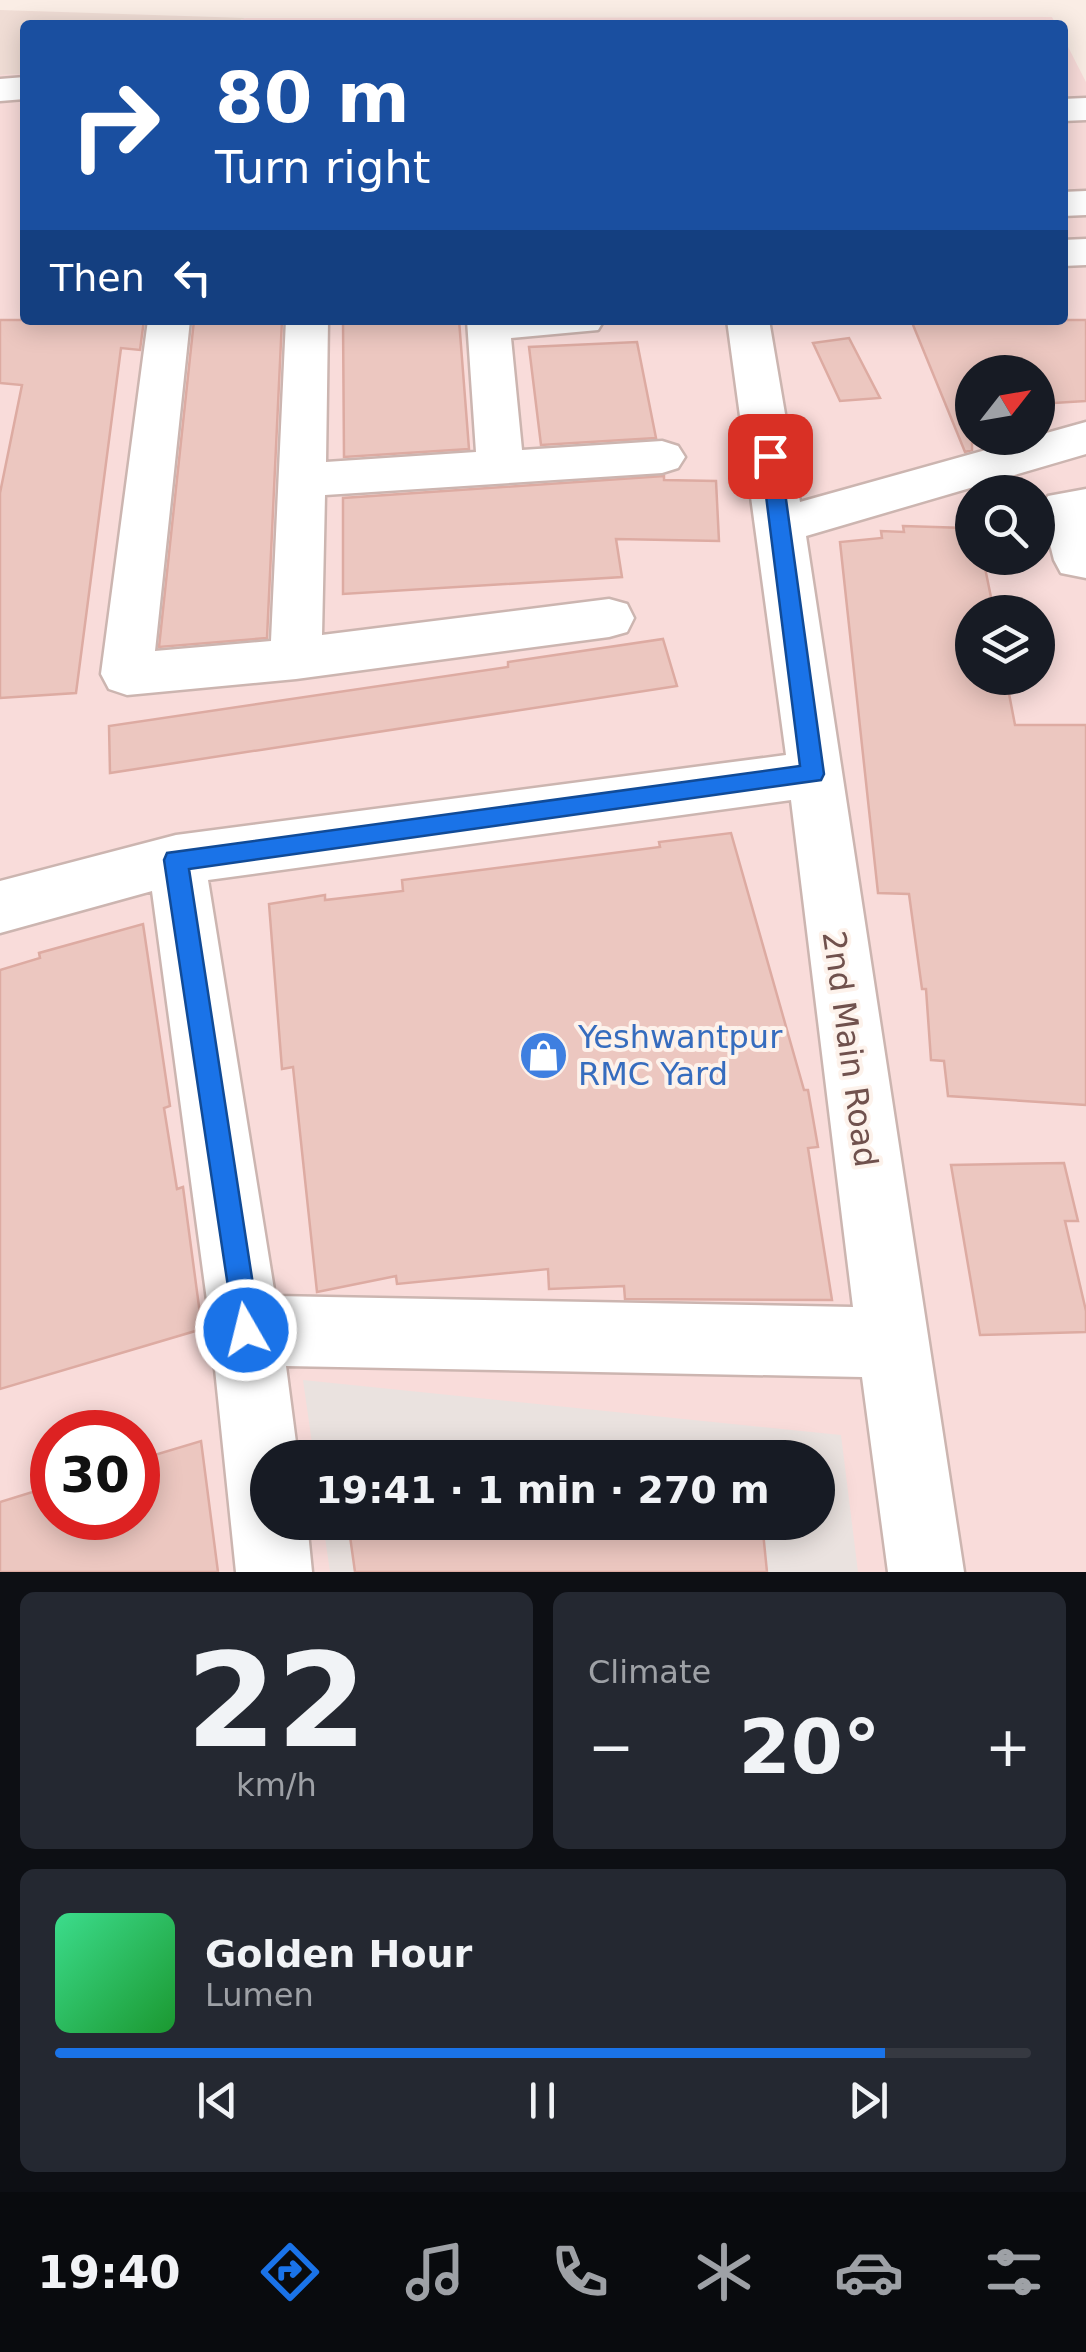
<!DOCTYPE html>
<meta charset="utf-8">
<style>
:root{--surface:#171b24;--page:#242831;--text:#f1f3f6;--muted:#9ea1a6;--line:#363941;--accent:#1a73e8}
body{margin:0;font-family:"DejaVu Sans",sans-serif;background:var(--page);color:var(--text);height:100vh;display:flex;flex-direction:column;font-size:38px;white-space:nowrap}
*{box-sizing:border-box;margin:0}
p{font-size:32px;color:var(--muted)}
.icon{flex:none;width:55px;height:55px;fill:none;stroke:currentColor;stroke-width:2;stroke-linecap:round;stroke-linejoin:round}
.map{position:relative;height:1572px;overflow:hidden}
.details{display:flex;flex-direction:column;gap:20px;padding:20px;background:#0d0f14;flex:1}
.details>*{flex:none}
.hud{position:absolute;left:20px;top:20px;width:1048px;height:305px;border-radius:10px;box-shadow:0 5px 25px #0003;background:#1a4fa0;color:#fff;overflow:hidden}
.needle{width:65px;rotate:59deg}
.tools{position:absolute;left:955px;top:355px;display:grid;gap:20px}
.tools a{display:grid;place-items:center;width:100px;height:100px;border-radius:50%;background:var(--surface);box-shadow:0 5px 25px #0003;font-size:50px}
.speed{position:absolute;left:30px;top:1410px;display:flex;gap:20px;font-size:50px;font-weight:700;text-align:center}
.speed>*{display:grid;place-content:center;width:130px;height:130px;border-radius:50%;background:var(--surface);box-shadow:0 5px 25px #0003;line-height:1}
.speed .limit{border:15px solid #d22;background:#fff;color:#111}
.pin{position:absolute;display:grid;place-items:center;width:85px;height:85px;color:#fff;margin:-42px;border-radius:20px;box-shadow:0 5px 15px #0006}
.me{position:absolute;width:110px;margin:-55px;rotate:352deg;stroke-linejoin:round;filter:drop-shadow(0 0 8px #0008)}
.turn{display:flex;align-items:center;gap:35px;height:210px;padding:0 30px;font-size:45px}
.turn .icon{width:130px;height:130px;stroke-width:2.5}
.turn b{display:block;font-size:70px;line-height:85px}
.then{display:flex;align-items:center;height:95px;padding:0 30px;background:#0003;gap:20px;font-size:38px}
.big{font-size:75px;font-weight:600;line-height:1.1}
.details .card{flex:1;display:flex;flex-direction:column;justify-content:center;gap:15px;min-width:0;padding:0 35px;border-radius:15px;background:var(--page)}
.details .dial{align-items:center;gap:0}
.dial b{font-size:130px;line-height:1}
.song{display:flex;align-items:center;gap:30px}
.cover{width:120px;height:120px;border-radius:15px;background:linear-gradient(135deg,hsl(150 70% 55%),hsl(130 70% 35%))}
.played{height:10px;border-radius:5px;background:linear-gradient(90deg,var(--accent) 85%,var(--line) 85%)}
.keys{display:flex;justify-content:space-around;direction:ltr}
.heat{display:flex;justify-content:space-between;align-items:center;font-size:55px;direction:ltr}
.details .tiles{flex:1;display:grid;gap:20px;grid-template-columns:1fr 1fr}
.card:last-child{grid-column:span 2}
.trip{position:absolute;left:250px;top:1440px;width:585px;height:100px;border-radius:50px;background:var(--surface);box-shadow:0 5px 25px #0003;font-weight:600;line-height:100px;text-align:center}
.menu{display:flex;height:160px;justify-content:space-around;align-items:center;background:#090b0e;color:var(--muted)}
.menu .icon{width:70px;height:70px}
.menu .current{color:var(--accent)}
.menu b{font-size:45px;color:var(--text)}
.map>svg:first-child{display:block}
.residential{fill:#f0ddd5}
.commercial{fill:#f9dcda;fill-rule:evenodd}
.industrial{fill:#eae2df}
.building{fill:#ecc7c0;stroke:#ddaba2;stroke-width:2.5}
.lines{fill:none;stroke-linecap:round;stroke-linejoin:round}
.minor-casing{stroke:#ccb5b0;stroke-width:5}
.minor{fill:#fff;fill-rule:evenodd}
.route{fill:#1a73e8;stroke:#114b97;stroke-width:2.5}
.labels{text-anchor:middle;stroke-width:8;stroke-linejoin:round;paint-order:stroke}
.shop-label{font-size:32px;fill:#366cbe;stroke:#fdf2eb;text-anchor:start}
.street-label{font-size:32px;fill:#70514d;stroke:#fdf2eb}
</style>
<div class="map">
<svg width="1086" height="1572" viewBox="0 0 1086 1572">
<rect width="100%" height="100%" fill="#faede5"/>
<path class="residential" d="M0 10 246 18 225 25H25V74L0 75Z"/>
<path class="commercial" d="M1052 17 1056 25H225L246 18Z
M1063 37 1086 82V1572H0V75L25 74V320H1062ZM972 372H1038V438H972ZM972 492H1038V558H972ZM972 612H1038V678H972ZM52 1432H138V1518H52ZM268 1458H818V1522H268Z"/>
<path class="industrial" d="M303 1380 841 1435 858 1572H330L323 1523 818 1522V1458L314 1457Z"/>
<path class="building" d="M0 320H144L140 350 121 348 76 693 0 698V493L22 385 0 383Z
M194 320H282L267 638 159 647Z
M343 320H459L469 449 344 457Z
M911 320H1086V401L1038 404V372H972V450L965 452Z
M849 338 880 398 840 401 813 343Z
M637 342 656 438 541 445 529 347Z
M664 476V480L716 481 719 541 616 539 622 577 343 594V498Z
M903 526 966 528 972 558H983L994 612H972V678H1006L1015 725H1086V1105L948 1096 944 1061 931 1060 926 989H922L909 894 878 893 840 542 882 538 881 531 904 532Z
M663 639 677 686 110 773 109 726 508 667V662Z
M731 833 804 1090H808L818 1147 808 1148 832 1300 625 1299 624 1286 549 1289 548 1269 397 1284 396 1276 317 1292 293 1067 282 1069 269 904 325 895V900L403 891 402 880 660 847 659 842Z
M143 924 170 1106 164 1108 177 1189 183 1187 202 1329 0 1389V970L40 958 39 953Z
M1064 1163 1078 1221H1065L1086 1311V1332L980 1335 951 1165Z
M201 1441 218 1572H0V1502L52 1486V1518H138V1460Z
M348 1522H762L767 1572H355Z"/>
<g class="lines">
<defs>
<path id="minor" d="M25 77V99L0 101V79Z
M1086 98V120L1062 121V99Z
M1086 191V215L1062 216V192Z
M1086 239V265L1062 266V240Z
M148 320H190L155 651 271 641 286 320H328L326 462 476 452 467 320H604L598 330 511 338 522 450 662 441 678 446 685 457 678 468 662 473 325 495 322 635 609 599 627 604 634 618 627 632 609 637 296 679 127 695 109 689 101 674Z
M727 320H769L800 502 1086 422V454L806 536 964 1572H888L862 1377 286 1366 298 1458H268V1522H307L312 1572H236L211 1330 152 891 0 933V881L176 835 786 755ZM791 800 853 1307 275 1296 208 880Z
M1086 489V578L1061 573 1054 560 1041 508 1048 496Z"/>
</defs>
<use href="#minor" class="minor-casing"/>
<use href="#minor" class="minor"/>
</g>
<path class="route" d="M770 450 780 456 824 774 821 780 189 869 260 1330 256 1340 246 1344 236 1340 164 860 167 853 800 766 761 456Z"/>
<defs>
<symbol id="shop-disc" viewBox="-11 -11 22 22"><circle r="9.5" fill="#3f7fe0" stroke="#fdf2eb"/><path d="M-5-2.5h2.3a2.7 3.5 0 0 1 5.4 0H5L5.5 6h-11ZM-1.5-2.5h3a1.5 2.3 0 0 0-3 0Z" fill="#fff"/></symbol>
</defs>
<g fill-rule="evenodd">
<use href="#shop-disc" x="516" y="1028" width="55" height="55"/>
</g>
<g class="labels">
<g class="shop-label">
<text x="578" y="1048">Yeshwantpur<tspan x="578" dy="37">RMC Yard</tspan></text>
</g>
<g class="street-label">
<text transform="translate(850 1049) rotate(82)" y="11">2nd Main Road</text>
</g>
</g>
</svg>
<div class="tools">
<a><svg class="needle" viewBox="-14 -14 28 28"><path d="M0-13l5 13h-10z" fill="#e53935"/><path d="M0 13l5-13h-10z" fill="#9ea1a6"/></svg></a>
<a><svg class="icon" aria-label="search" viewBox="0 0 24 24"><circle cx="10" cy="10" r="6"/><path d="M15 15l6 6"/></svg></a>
<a><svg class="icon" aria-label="layers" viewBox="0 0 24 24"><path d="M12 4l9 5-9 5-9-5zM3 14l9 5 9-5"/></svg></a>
</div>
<div class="speed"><div class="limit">30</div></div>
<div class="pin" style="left:770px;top:456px;background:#d93025"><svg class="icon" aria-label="arrive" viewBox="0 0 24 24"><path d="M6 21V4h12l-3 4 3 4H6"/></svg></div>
<svg class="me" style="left:246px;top:1330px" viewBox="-20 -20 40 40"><circle r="17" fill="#1a73e8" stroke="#fff" stroke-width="3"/><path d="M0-11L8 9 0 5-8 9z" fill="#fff"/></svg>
<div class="trip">19:41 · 1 min · 270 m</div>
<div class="hud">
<div class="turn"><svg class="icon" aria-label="right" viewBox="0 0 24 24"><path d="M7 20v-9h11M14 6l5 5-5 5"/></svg><div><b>80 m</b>Turn right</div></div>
<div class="then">Then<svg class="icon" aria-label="left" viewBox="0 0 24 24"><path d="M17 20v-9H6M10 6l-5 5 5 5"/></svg></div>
</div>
</div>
<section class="details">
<div class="tiles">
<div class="card dial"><b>22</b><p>km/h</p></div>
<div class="card"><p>Climate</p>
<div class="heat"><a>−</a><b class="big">20°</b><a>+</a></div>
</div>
<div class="card">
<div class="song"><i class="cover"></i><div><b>Golden Hour</b><p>Lumen</p></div></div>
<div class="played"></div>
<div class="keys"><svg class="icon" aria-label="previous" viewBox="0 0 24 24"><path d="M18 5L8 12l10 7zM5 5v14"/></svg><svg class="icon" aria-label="pause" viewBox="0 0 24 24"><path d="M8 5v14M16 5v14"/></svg><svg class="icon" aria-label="next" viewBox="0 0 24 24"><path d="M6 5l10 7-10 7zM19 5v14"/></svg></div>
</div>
</div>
</section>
<nav class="menu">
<b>19:40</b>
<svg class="icon current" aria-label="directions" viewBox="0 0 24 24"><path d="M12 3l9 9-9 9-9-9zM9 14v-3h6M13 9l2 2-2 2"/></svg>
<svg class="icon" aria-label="music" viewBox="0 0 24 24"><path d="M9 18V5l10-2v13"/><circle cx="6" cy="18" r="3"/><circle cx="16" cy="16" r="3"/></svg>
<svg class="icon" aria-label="phone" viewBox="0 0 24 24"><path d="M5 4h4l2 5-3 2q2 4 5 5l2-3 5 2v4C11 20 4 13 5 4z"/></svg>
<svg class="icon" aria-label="climate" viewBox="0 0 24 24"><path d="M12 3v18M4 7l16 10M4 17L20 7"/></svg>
<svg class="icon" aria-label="car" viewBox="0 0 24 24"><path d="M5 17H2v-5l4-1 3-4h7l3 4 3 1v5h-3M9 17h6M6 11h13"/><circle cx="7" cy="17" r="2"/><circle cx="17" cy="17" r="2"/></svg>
<svg class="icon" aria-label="filters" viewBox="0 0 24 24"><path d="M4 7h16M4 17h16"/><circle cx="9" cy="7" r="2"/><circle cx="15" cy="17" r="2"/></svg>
</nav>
